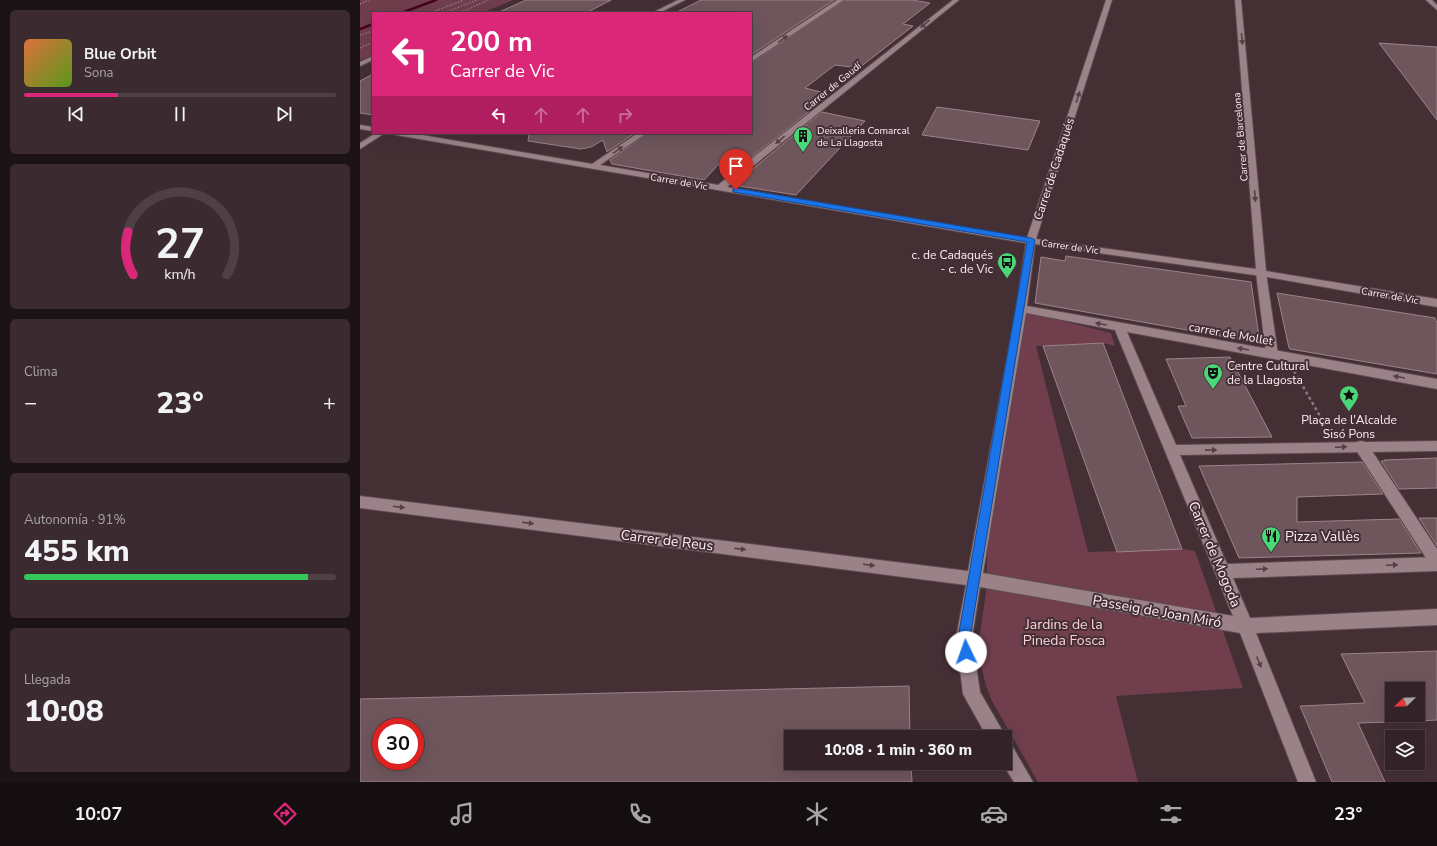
<!DOCTYPE html>
<html lang="es">
<meta charset="utf-8">
<style>
:root{--surface:#332328;--page:#3b2b30;--text:#f1f3f6;--muted:#a9a4a8;--line:#4e4045;--accent:#db2777}
body{margin:0;font-family:"Nunito Sans",sans-serif;background:var(--page);color:var(--text);height:100vh;display:flex;flex-direction:column;font-size:15px;white-space:nowrap}
*{box-sizing:border-box;margin:0}
p{font-size:13px;color:var(--muted)}
.icon{flex:none;width:22px;height:22px;fill:none;stroke:currentColor;stroke-width:2;stroke-linecap:round;stroke-linejoin:round}
.map{position:relative;flex:1;overflow:hidden}
.panel{display:flex;flex-direction:column;gap:10px;padding:10px;background:#1c1316;width:360px}
.panel>*{flex:none}
.hud{position:absolute;left:12px;top:12px;width:380px;height:122px;border-radius:0px;box-shadow:0 4px 16px #0002,0 0 0 1px var(--line);background:#db2777;color:#fff;overflow:hidden}
.needle{width:26px;rotate:247deg}
.fabs{position:absolute;left:1025px;top:682px;display:grid;gap:8px}
.fabs a{display:grid;place-items:center;width:40px;height:40px;border-radius:0px;background:var(--surface);box-shadow:0 4px 16px #0002,0 0 0 1px var(--line);font-size:20px}
.speed{position:absolute;left:12px;top:718px;display:flex;gap:8px;font-size:20px;font-weight:700;text-align:center}
.speed>*{display:grid;place-content:center;width:52px;height:52px;border-radius:50%;background:var(--surface);box-shadow:0 4px 16px #0002,0 0 0 1px var(--line);line-height:1}
.speed .limit{border:6px solid #d22;background:#fff;color:#111}
.pin{position:absolute;display:grid;place-items:center;width:34px;height:34px;color:#fff;margin:-41px -17px;border-radius:50% 50% 50% 0;rotate:-45deg;box-shadow:0 0 4px #0007}
.pin .icon{rotate:45deg}
.me{position:absolute;width:44px;margin:-22px;rotate:357deg;stroke-linejoin:round;filter:drop-shadow(0 0 3px #0008)}
.turn{display:flex;align-items:center;gap:14px;height:84px;padding:0 12px;font-size:18px}
.turn .icon{width:52px;height:52px;stroke-width:2.5}
.turn b{display:block;font-size:28px;line-height:34px}
.lanes{display:flex;align-items:center;height:38px;padding:0 12px;background:#0003;justify-content:center;gap:20px;direction:ltr}
.lanes .off{opacity:.35}
.big{font-size:30px;font-weight:800;line-height:1.1}
.panel .widget{flex:1;display:flex;flex-direction:column;justify-content:center;gap:6px;min-width:0;padding:0 14px;border-radius:6px;background:var(--page)}
.panel .dial{align-items:center;gap:0}
.dial svg{height:104px;overflow:visible;fill:none;stroke:var(--line);stroke-width:7;stroke-linecap:round;text-anchor:middle}
.dial text{fill:var(--text);stroke:none}
.song{display:flex;align-items:center;gap:12px}
.cover{width:48px;height:48px;border-radius:6px;background:linear-gradient(135deg,hsl(20 70% 55%),hsl(90 70% 35%))}
.played{height:4px;border-radius:2px;background:linear-gradient(90deg,var(--accent) 30%,var(--line) 30%)}
.keys{display:flex;justify-content:space-around;direction:ltr}
.heat{display:flex;justify-content:space-between;align-items:center;font-size:22px;direction:ltr}
.charge{height:6px;border-radius:3px;background:linear-gradient(90deg,#34c759 91%,var(--line) 0)}
.trip{position:absolute;left:424px;top:730px;width:228px;height:40px;border-radius:0px;background:var(--surface);box-shadow:0 4px 16px #0002,0 0 0 1px var(--line);font-weight:800;line-height:40px;text-align:center}
.dock{display:flex;height:64px;justify-content:space-around;align-items:center;background:#140e10;color:var(--muted)}
.dock .icon{width:28px;height:28px}
.dock .current{color:var(--accent)}
.dock b{font-size:18px;color:var(--text)}
main{display:flex;flex:1;min-height:0}
.map>svg:first-child{display:block}
.green{fill:#703e4d}
.lines{fill:none;stroke-linecap:round;stroke-linejoin:round}
.stream{stroke:#490021;stroke-width:2.5}
.building{fill:#6e565c;stroke:#9d838a;fill-rule:evenodd}
.pedestrian-casing{stroke:#5d4b4f;stroke-width:2}
.minor-casing{stroke:#5d4b4f;stroke-width:2}
.path-far1{stroke:#8a787d;stroke-width:1.5;stroke-dasharray:1.5 1.5;stroke-linecap:butt}
.path{stroke:#8a787d;stroke-width:2.5;stroke-dasharray:3 3;stroke-linecap:butt}
.pedestrian{fill:#9b8288;fill-rule:evenodd}
.minor{fill:#9b8288;fill-rule:evenodd}
.oneway{fill:#554046}
.route{fill:#1a73e8;stroke:#114b97}
.labels{text-anchor:middle;stroke-width:4;stroke-linejoin:round;paint-order:stroke}
.far-street-label{font-size:10px;fill:#fdeef2;stroke:#442f35}
.far-poi-label{font-size:10px;fill:#fdeef2;stroke:#442f35;text-anchor:start}
.street-label{font-size:12px;fill:#fdeef2;stroke:#442f35}
.poi-label{font-size:12px;fill:#fdeef2;stroke:#442f35;text-anchor:end}
.near-poi-label{font-size:14px;fill:#fdeef2;stroke:#442f35;text-anchor:start}
.near-street-label{font-size:14px;fill:#fdeef2;stroke:#442f35}
.near-park-label{font-size:14px;fill:#fecfdb;stroke:#442f35}
</style>
<main>
<section class="panel">
<div class="widget">
<div class="song"><i class="cover"></i><div><b>Blue Orbit</b><p>Sona</p></div></div>
<div class="played"></div>
<div class="keys"><svg class="icon" aria-label="previous" viewBox="0 0 24 24"><path d="M18 5L8 12l10 7zM5 5v14"/></svg><svg class="icon" aria-label="pause" viewBox="0 0 24 24"><path d="M8 5v14M16 5v14"/></svg><svg class="icon" aria-label="next" viewBox="0 0 24 24"><path d="M6 5l10 7-10 7zM19 5v14"/></svg></div>
</div>
<div class="widget dial"><svg viewBox="0 0 100 80">
<path d="M14 69A42 42 0 1 1 86 69"/>
<path d="M14 69A42 42 0 0 1 10 36" stroke="#db2777"/>
<text x="50" y="56" font-size="32" font-weight="700">27</text>
<text x="50" y="72" font-size="11">km/h</text>
</svg></div>
<div class="widget"><p>Clima</p>
<div class="heat"><a>−</a><b class="big">23°</b><a>+</a></div>
</div>
<div class="widget"><p>Autonomía · 91%</p><b class="big">455 km</b><div class="charge"></div></div>
<div class="widget"><p>Llegada</p><b class="big">10:08</b></div>
</section>
<div class="map">
<svg width="1077" height="782" viewBox="0 0 1077 782">
<rect width="100%" height="100%" fill="#442f35"/>
<path class="green" d="M0 0H153L122 13H13V55L0 60Z
M663 311 751 333 755 346 743 343 676 346 728 552 822 549 835 551 883 688 756 696 778 782H678L632 701 626 686 621 665 619 641 626 592 628 537Z"/>
<g class="lines">
<path class="stream" d="M41 13 76 0
M0 29 13 24"/>
</g>
<path class="building" d="M166 0H251L226 13H137Z
M341 0H474L391 55V13H315Z
M485 0H552L570 3 543 24 553 26 499 68 475 65 445 88 465 93 446 109 451 110 389 159 368 154 344 180 252 164 250 160 288 133H391V63Z
M1019 43 1077 47V120Z
M13 74V115L0 113V81Z
M577 107 680 121 668 150 562 135Z
M462 112 505 121 436 195 373 185Z
M169 133H275L247 152 243 140 231 147 221 149 168 141Z
M706 256 891 282 900 343 675 303 681 257 705 261Z
M917 293 1075 318 1077 323V374L930 349 929 348Z
M743 343 822 549 757 552 683 346Z
M870 357 912 437 832 438 818 406H826L806 359Z
M1077 458V488L1039 489 1021 461H1025L1024 460Z
M1002 462 1023 494 937 497V522L1039 519 1061 553 879 558 839 466Z
M1059 518H1077V546Z
M1077 651V720L1058 721V689H1032V722L998 723 1025 782H972L940 706 1005 703 981 654Z
M549 686 550 737H431V763H551L552 782H0V699ZM21 727H55V761H21Z"/>
<g class="lines">
<defs>
<path id="pedestrian" d="M901 270 906 273 918 354 916 357 912 358 908 357 906 354 896 273Z
M1001 441 1006 442 1077 549V561L1073 563 1068 561 996 450 995 446 996 442Z"/>
<path id="minor" d="M318 0H325L299 13H292Z
M477 0H484L391 62V57Z
M593 0H599L367 187 667 238 746 0H752L676 239 896 269 875 0H881L906 271 1077 299V307L901 276 675 244 667 306 1077 379V389L767 332 816 445 1077 441V451L820 455 867 564 1077 557V571L873 578 890 618 1077 609V625L896 633 956 782H938L880 633 620 587 612 638 620 692 646 737 645 739V737H627L603 694 596 638 606 585 0 508V496L608 571 656 309 666 243 36 135 32 133H50L232 164 278 133H287L240 165 358 185ZM666 313 755 330 873 616 623 573Z
M1066 0H1072L1077 5V10Z
M13 56V60L0 66V62Z
M0 125 13 127V131L0 129Z
M16 133H25L0 149V143Z
M645 741 651 744 673 782H654L642 763H645Z"/>
</defs>
<use href="#pedestrian" class="pedestrian-casing"/>
<use href="#minor" class="minor-casing"/>
<path class="path-far1" d="M0 4 9 0
M70 13 104 0
M84 13 117 0
M100 13 128 0
M0 35 13 31
M0 48 13 42"/>
<path class="path" d="M934 371 971 435"/>
<use href="#pedestrian" class="pedestrian"/>
<use href="#minor" class="minor"/>
</g>
<defs><path id="oneway-solid" d="M-6-.8H1V-3.2L6.5 0L1 3.2V.8H-6Z"/></defs>
<g class="oneway">
<use href="#oneway-solid" transform="translate(565 24) rotate(141)"/>
<use href="#oneway-solid" transform="translate(423 39) rotate(-34)"/>
<use href="#oneway-solid" transform="translate(882 39) rotate(85)"/>
<use href="#oneway-solid" transform="translate(718 97) rotate(-72)"/>
<use href="#oneway-solid" transform="translate(420 140) rotate(141)"/>
<use href="#oneway-solid" transform="translate(258 150) rotate(-34)"/>
<use href="#oneway-solid" transform="translate(895 196) rotate(85)"/>
<use href="#oneway-solid" transform="translate(741 324) rotate(-170)"/>
<use href="#oneway-solid" transform="translate(883 349) rotate(-170)"/>
<use href="#oneway-solid" transform="translate(1039 377) rotate(-170)"/>
<use href="#oneway-solid" transform="translate(981 447) rotate(-2)"/>
<use href="#oneway-solid" transform="translate(851 450) rotate(-1)"/>
<use href="#oneway-solid" transform="translate(39 507) rotate(7)"/>
<use href="#oneway-solid" transform="translate(168 523) rotate(7)"/>
<use href="#oneway-solid" transform="translate(380 549) rotate(7)"/>
<use href="#oneway-solid" transform="translate(509 565) rotate(7)"/>
<use href="#oneway-solid" transform="translate(1032 565) rotate(-2)"/>
<use href="#oneway-solid" transform="translate(902 569) rotate(-2)"/>
<use href="#oneway-solid" transform="translate(899 662) rotate(68)"/>
</g>
<path class="route" d="M376 188 671 238 675 240 610 638 612 652 610 657 606 658 602 657 598 638 667 242 373 192V189Z"/>
<defs>
<symbol id="building-pin" viewBox="-11 -11 22 30"><path d="M0 17L-7.5 6A9.5 9.5 0 1 1 7.5 6Z" fill="#49d778" stroke="#442f35"/><path d="M-4-6H4V6H1V3H-1V6H-4ZM-2.5-4.3h1.7v1.8h-1.7ZM.8-4.3h1.7v1.8H.8ZM-2.5-1h1.7V.8h-1.7ZM.8-1h1.7V.8H.8Z" fill="#111"/></symbol>
<symbol id="bus-pin" viewBox="-11 -11 22 30"><path d="M0 17L-7.5 6A9.5 9.5 0 1 1 7.5 6Z" fill="#49d778" stroke="#442f35"/><path d="M-5-6H5V4H4V6H2V4H-2V6H-4V4H-5ZM-3.5-4V0h7V-4ZM-3.5 1.2v1.5H-2V1.2ZM2 1.2v1.5H3.5V1.2Z" fill="#111"/></symbol>
<symbol id="theatre-pin" viewBox="-11 -11 22 30"><path d="M0 17L-7.5 6A9.5 9.5 0 1 1 7.5 6Z" fill="#49d778" stroke="#442f35"/><path d="M-5-5.5Q0-4 5-5.5V0Q5 5 0 6Q-5 5-5 0ZM-3.3-2.5H-1v1.5H-3.3ZM1-2.5H3.3v1.5H1ZM-2.8 1Q0 5.5 2.8 1Z" fill="#111"/></symbol>
<symbol id="sight-pin" viewBox="-11 -11 22 30"><path d="M0 17L-7.5 6A9.5 9.5 0 1 1 7.5 6Z" fill="#49d778" stroke="#442f35"/><path d="M0-6L1.8-2.2L6-1.7L2.9 1.2L3.7 5.4L0 3.3L-3.7 5.4L-2.9 1.2L-6-1.7L-1.8-2.2Z" fill="#111"/></symbol>
<symbol id="restaurant-pin" viewBox="-11 -11 22 30"><path d="M0 17L-7.5 6A9.5 9.5 0 1 1 7.5 6Z" fill="#49d778" stroke="#442f35"/><path d="M-5-6h1v4h1v-4h1v4h1v-4h1v5L-1.5 .5V6h-2V.5L-5-1ZM5-6V6H3V1.5H1.5Q1.5-4 5-6Z" fill="#111"/></symbol>
</defs>
<g fill-rule="evenodd">
<use href="#building-pin" x="432" y="125" width="22" height="30"/>
<use href="#bus-pin" x="636" y="251" width="22" height="30"/>
<use href="#theatre-pin" x="842" y="362" width="22" height="30"/>
<use href="#sight-pin" x="978" y="384" width="22" height="30"/>
<use href="#restaurant-pin" x="900" y="525" width="22" height="30"/>
</g>
<g class="labels">
<g class="far-street-label">
<text transform="translate(472 86) rotate(-39)" y="4">Carrer de Gaudí</text>
<text transform="translate(880 137) rotate(-95)" y="4">Carrer de Barcelona</text>
<text transform="translate(319 181) rotate(10)" y="4">Carrer de Vic</text>
<text transform="translate(710 246) rotate(8)" y="4">Carrer de Vic</text>
<text transform="translate(1030 295) rotate(10)" y="4">Carrer de Vic</text>
</g>
<g class="far-poi-label">
<text x="457" y="134">Deixalleria Comarcal<tspan x="457" dy="12">de La Llagosta</tspan></text>
</g>
<g class="street-label">
<text transform="translate(694 169) rotate(-72)" y="4">Carrer de Cadaqués</text>
<text transform="translate(871 334) rotate(10)" y="4">carrer de Mollet</text>
</g>
<g class="poi-label">
<text x="633" y="259">c. de Cadaqués<tspan x="633" dy="14">- c. de Vic</tspan></text>
<text x="867" y="370" text-anchor="start">Centre Cultural<tspan x="867" dy="14">de la Llagosta</tspan></text>
<text x="989" y="424" text-anchor="middle">Plaça de l'Alcalde<tspan x="989" dy="14">Sisó Pons</tspan></text>
</g>
<g class="near-poi-label">
<text x="925" y="541">Pizza Vallès</text>
</g>
<g class="near-street-label">
<text transform="translate(307 540) rotate(7)" y="5">Carrer de Reus</text>
<text transform="translate(855 554) rotate(67)" y="5">Carrer de Mogoda</text>
<text transform="translate(797 611) rotate(10)" y="5">Passeig de Joan Miró</text>
</g>
<g class="near-park-label">
<text x="704" y="629">Jardins de la<tspan x="704" dy="16">Pineda Fosca</tspan></text>
</g>
</g>
</svg>
<div class="fabs">
<a><svg class="needle" viewBox="-14 -14 28 28"><path d="M0-13l5 13h-10z" fill="#e53935"/><path d="M0 13l5-13h-10z" fill="#a9a4a8"/></svg></a>
<a><svg class="icon" aria-label="layers" viewBox="0 0 24 24"><path d="M12 4l9 5-9 5-9-5zM3 14l9 5 9-5"/></svg></a>
</div>
<div class="speed"><div class="limit">30</div></div>
<div class="pin" style="left:376px;top:190px;background:#d93025"><svg class="icon" aria-label="arrive" viewBox="0 0 24 24"><path d="M6 21V4h12l-3 4 3 4H6"/></svg></div>
<svg class="me" style="left:606px;top:652px" viewBox="-20 -20 40 40"><circle r="19" fill="#fff"/><path d="M0-13L10 11 0 6-10 11z" fill="#1a73e8"/></svg>
<div class="trip">10:08 · 1 min · 360 m</div>
<div class="hud">
<div class="turn"><svg class="icon" aria-label="left" viewBox="0 0 24 24"><path d="M17 20v-9H6M10 6l-5 5 5 5"/></svg><div><b>200 m</b>Carrer de Vic</div></div>
<div class="lanes"><svg class="icon" aria-label="left" viewBox="0 0 24 24"><path d="M17 20v-9H6M10 6l-5 5 5 5"/></svg><svg class="icon off" aria-label="ahead" viewBox="0 0 24 24"><path d="M12 20V5M6 11l6-6 6 6"/></svg><svg class="icon off" aria-label="ahead" viewBox="0 0 24 24"><path d="M12 20V5M6 11l6-6 6 6"/></svg><svg class="icon off" aria-label="right" viewBox="0 0 24 24"><path d="M7 20v-9h11M14 6l5 5-5 5"/></svg></div>
</div>
</div>
</main>
<nav class="dock">
<b>10:07</b>
<svg class="icon current" aria-label="directions" viewBox="0 0 24 24"><path d="M12 3l9 9-9 9-9-9zM9 14v-3h6M13 9l2 2-2 2"/></svg>
<svg class="icon" aria-label="music" viewBox="0 0 24 24"><path d="M9 18V5l10-2v13"/><circle cx="6" cy="18" r="3"/><circle cx="16" cy="16" r="3"/></svg>
<svg class="icon" aria-label="phone" viewBox="0 0 24 24"><path d="M5 4h4l2 5-3 2q2 4 5 5l2-3 5 2v4C11 20 4 13 5 4z"/></svg>
<svg class="icon" aria-label="climate" viewBox="0 0 24 24"><path d="M12 3v18M4 7l16 10M4 17L20 7"/></svg>
<svg class="icon" aria-label="car" viewBox="0 0 24 24"><path d="M5 17H2v-5l4-1 3-4h7l3 4 3 1v5h-3M9 17h6M6 11h13"/><circle cx="7" cy="17" r="2"/><circle cx="17" cy="17" r="2"/></svg>
<svg class="icon" aria-label="filters" viewBox="0 0 24 24"><path d="M4 7h16M4 17h16"/><circle cx="9" cy="7" r="2"/><circle cx="15" cy="17" r="2"/></svg>
<b>23°</b>
</nav>
